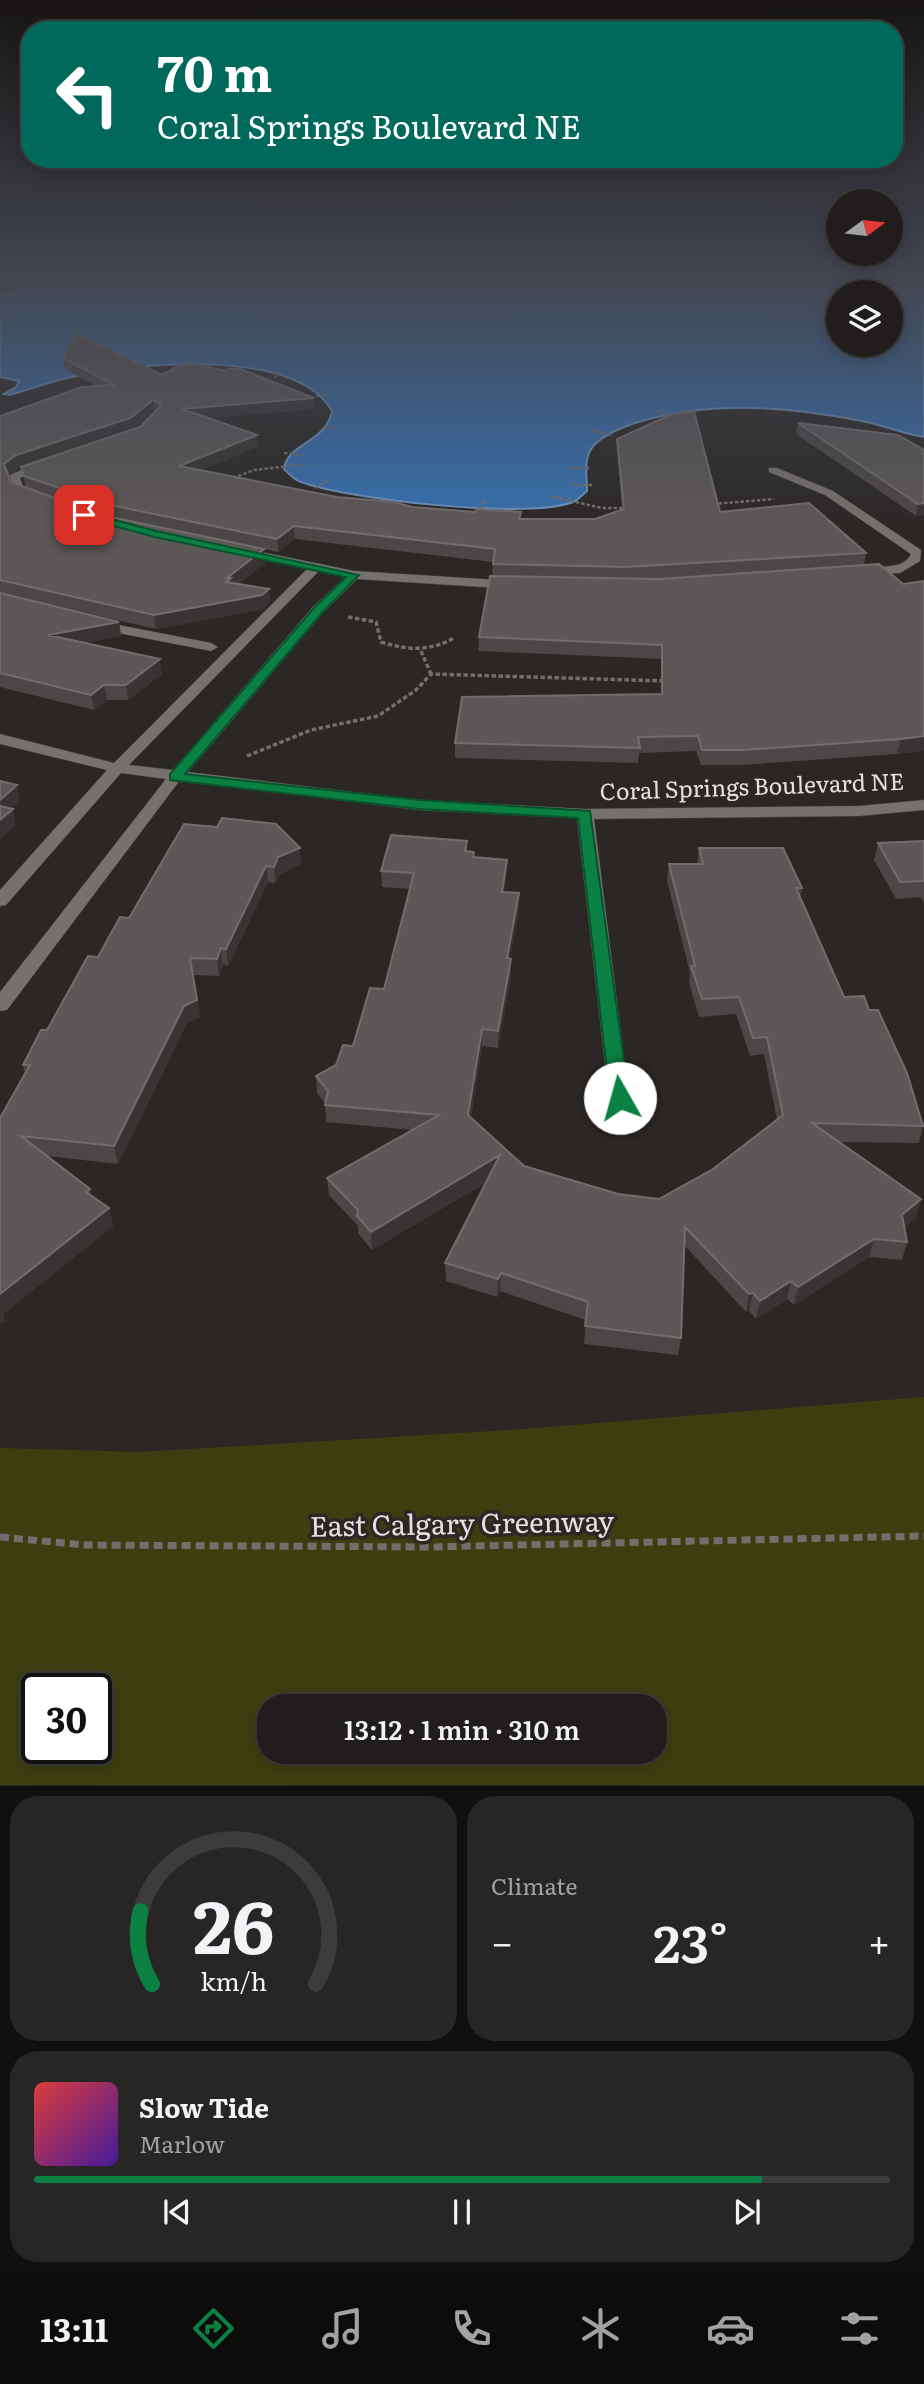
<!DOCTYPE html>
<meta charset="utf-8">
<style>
:root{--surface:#201d1c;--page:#282625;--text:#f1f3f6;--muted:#a2a2a3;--line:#3d3b3b;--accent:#0b8043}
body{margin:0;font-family:Literata,serif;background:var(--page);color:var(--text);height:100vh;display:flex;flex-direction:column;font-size:26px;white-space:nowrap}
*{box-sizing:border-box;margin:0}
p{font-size:23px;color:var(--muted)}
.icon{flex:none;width:38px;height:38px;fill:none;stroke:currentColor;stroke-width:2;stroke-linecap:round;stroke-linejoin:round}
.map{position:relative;height:1786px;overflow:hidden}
.side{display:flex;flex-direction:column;gap:10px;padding:10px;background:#12100f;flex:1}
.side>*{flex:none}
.hud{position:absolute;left:21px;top:21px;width:882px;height:147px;border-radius:28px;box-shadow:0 4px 18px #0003,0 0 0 2px var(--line);background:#00695c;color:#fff;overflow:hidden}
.needle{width:46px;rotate:75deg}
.fabs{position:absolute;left:826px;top:189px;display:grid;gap:14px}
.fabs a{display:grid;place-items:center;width:77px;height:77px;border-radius:50%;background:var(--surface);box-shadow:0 4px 18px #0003,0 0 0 2px var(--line);font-size:35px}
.speed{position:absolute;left:21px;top:1673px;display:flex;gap:14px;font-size:35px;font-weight:700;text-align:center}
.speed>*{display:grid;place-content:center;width:91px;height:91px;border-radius:50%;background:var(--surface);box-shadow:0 4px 18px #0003,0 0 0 2px var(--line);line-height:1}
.speed .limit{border:4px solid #111;border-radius:10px;background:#fff;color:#111}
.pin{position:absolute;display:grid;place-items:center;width:60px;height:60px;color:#fff;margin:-30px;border-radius:14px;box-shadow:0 4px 10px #0006}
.me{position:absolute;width:77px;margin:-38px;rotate:353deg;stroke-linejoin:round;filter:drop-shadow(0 0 5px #0008)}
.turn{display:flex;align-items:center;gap:24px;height:147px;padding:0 21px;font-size:32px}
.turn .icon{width:91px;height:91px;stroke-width:2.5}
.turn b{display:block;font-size:49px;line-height:60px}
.big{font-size:52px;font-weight:600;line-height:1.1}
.side .card{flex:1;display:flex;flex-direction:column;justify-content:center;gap:10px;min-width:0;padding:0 24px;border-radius:28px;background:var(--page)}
.side .dial{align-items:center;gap:0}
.dial svg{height:182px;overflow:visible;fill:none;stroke:var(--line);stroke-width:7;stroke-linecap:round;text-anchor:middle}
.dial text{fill:var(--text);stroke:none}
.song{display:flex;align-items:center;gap:21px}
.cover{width:84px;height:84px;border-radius:10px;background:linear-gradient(135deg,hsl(0 70% 55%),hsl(260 70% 35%))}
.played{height:7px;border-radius:4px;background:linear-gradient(90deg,var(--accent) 85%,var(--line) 85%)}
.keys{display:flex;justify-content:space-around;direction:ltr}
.heat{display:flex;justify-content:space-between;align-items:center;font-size:38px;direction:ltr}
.side .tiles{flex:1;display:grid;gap:10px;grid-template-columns:1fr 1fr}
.card:last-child{grid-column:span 2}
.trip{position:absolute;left:257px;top:1694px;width:410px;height:70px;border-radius:28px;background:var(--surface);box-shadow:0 4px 18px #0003,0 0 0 2px var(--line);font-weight:600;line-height:70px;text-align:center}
.tabs{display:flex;height:112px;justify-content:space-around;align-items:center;background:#0d0c0b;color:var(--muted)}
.tabs .icon{width:49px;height:49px}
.tabs .selected{color:var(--accent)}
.tabs b{font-size:32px;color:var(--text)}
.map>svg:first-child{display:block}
.green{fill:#3b3f10;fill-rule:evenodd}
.water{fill:#3770b0;stroke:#6b92be;stroke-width:2;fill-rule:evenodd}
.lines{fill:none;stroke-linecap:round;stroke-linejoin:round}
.minor-casing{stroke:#454240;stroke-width:1}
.path-far3{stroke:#726e6c;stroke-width:2;stroke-dasharray:2.5 2;stroke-linecap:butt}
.path-far2{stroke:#726e6c;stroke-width:2.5;stroke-dasharray:3.5 2;stroke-linecap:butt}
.path-far1{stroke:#726e6c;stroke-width:3.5;stroke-dasharray:4.5 2.5;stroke-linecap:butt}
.path{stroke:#726e6c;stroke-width:7;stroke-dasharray:9 5;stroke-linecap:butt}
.minor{fill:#76716e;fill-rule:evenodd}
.wall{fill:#4c4747;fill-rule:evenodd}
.shaded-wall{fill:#383433}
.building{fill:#5d5858;stroke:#726d6d;stroke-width:2}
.route{fill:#0b8043;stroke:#07532c;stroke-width:2}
.labels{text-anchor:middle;stroke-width:7;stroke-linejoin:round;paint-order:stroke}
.street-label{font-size:23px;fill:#e3e0df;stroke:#2b2725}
.near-street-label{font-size:28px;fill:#e3e0df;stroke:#2b2725}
</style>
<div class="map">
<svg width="924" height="1786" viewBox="0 0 924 1786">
<rect width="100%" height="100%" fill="#2b2725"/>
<path class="green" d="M924 1397V1785H0V1448L140 1452 511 1430ZM37 1689H96V1748H37ZM270 1706H654V1752H270Z"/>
<path class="water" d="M106 280H924V437C903 434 883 425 862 421 786 406 707 400 632 424 618 429 595 438 589 453 584 464 587 479 587 491 583 494 579 499 575 501 534 521 346 499 301 482 294 480 289 474 284 469 287 443 326 443 332 411 296 348 143 363 82 375 57 379 34 388 10 395L4 394 16 387 19 381 0 377V298L3 295 29 287ZM838 292H891V345H838Z"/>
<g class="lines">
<defs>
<path id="minor" d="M10 280H18L19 285 12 287Z
M41 462 50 464 20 478 24 490 36 495V499L15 494 10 475Z
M769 468H777L833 491 921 550 920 561 900 573 861 575 859 572C873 561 901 574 911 554L825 495 769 472Z
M242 548 354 571 512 581 518 585 512 589 357 579 323 613 188 772 419 800 585 809 859 806 924 800V810L859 816 594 819 629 1098 626 1103H612L609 1098 577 818 419 810 180 780 7 1010 0 1011V992L166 779 121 773 6 905 0 906V890L107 770 0 744V734L114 763 307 569 238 555 236 552ZM319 571 345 577 313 607 173 770 129 765Z
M98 621 211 643 218 647 211 651 93 628 91 625Z"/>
</defs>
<use href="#minor" class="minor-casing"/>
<path class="path-far3" d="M446 282 448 280
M54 283 56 286
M916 329 924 330
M187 366 193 358
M274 377 283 373
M51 378 61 381
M316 396 330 394"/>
<path class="path-far2" d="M654 410 668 416
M842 418 854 415
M323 427H338
M592 431 611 435
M284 453 303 455
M569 468H591
M233 478 254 470 307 464
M572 485H593
M315 488 327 481
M549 496 602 508H628
M713 504 774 499
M480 509 484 500"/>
<path class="path-far1" d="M348 617 376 622 381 642C407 650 429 652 454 638
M421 651 431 674
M247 756 311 730 378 716 416 690 431 674 665 681"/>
<path class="path" d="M0 1537 85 1545 430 1547 924 1536"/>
<use href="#minor" class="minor"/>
</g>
<path class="wall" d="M63 358 162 375 315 409 209 418 258 447 200 470 337 497 412 507 475 512H521V519H595L622 510 617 451V439L720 512 866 553 864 565 903 584 924 581V751L897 754 741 765H701L696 751 639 753 638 763 455 758V743L661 694V659L478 651 479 637 492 576 493 562 295 539 278 552 264 549 265 563 238 584 269 589 270 603 263 609 156 629 52 605 119 622 121 636 85 643 162 674 128 700H107L94 710 0 687V416L97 386 65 369ZM155 411 156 412 140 427 132 430ZM132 430 21 467 26 487 11 482 8 475 18 468ZM52 497 107 516 101 515ZM758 572 659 579H648Z
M798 423 924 450V515L916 516 796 434Z
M184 824 301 864 280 874 275 883 268 882 228 966 223 964 219 976 193 975 200 1017 187 1023 118 1164 47 1156 90 1189 91 1196 109 1208 113 1226 3 1314 5 1321 0 1324 25 1074 23 1065 98 957 129 918Z
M467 841V851L474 857 507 860 506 876 504 892 519 893V910L510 958 511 976 498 1048 482 1046 471 1117 524 1166 618 1194 659 1199 713 1169 777 1120 764 1054 750 1056 736 1014 699 1017 689 983 690 973 667 881 669 864H697L699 848 802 888 800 897 844 997 869 1010 923 1126 919 1143 838 1142 921 1199 916 1217 905 1227 907 1242 902 1260 869 1257 794 1305 787 1299 756 1319 749 1311 746 1312 685 1246 681 1338 678 1355 584 1344 586 1320 500 1291 497 1297 446 1281 445 1263 488 1181 372 1250 358 1233V1226L329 1195 327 1178 412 1130 326 1122 325 1103 317 1093 316 1076 336 1065 353 1046 384 989 410 889 382 887 381 871Z
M924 841V902L920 897 896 899 874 860 878 843Z"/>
<path class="shaded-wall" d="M314 398 315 409 183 420 182 409Z
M153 400 155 411 132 430 18 468 7 476 4 464 16 455Z
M257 435 258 447 180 478 179 466Z
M924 503V515L916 516 918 504Z
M294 526 295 539 278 552 277 539Z
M264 549 265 563 232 588V592L227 581V578Z
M269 589 270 603 263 609 156 629 154 615Z
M119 622 121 636 51 649 48 635Z
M160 659 162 674 128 700 126 685Z
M104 685 107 700 94 710 91 695Z
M924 736V751L897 754 901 739Z
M17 785 20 801 0 819V800Z
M13 809 16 825 0 839V820Z
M300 848 301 864 280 874 275 883 274 867 278 857Z
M507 860 506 876 501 908 502 892Z
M266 866 268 882 228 966 226 949Z
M519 893V910L507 975V958Z
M221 948 223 964 219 976 217 959Z
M511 959V976L498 1048V1031Z
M197 1000 200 1017 187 1023 118 1164 114 1146 184 1006Z
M482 1029V1046L468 1133V1115Z
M500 1155V1173L372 1250 371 1232Z
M921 1199 916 1217 897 1233 902 1215Z
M109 1208 113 1226 3 1314 5 1321 0 1324V1294Z
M874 1239 869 1257 794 1305 798 1287Z
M501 1273 500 1291 497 1297 498 1279Z
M791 1281 787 1299 756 1319 760 1301Z
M753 1293 749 1311 746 1312 749 1294Z"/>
<path class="building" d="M77 333 162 375 179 366 193 364 223 370 238 368 314 398 182 409 257 435 179 466 337 497 394 502 412 507 475 512 477 509 521 512 519 519H595L624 509 617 439 672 414 694 411 720 512 809 503 866 553 625 567 493 564 495 549 294 526 277 539 110 505 24 476 21 467 140 427 160 407V403L153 400 130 418 16 455 4 464 11 482 101 515 264 549 227 578H231L226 582 269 589 262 595 154 615 0 580V416L82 387 111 385 118 387 63 358Z
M798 423 898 435 924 450V503L918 504Z
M879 564 903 584 924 581V736L901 739 744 750H702L698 736 638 737 640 748 455 743 462 697 662 694V645L479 637 490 576 659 579Z
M0 593 119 622 48 635 160 659 126 685H104L91 695 0 673Z
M0 781 17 785 0 800Z
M0 806 13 809 0 820Z
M222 818 276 824 300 848 278 857 274 867 266 866 226 949 221 948 217 959 190 958 197 1000 184 1006 114 1146 21 1136 90 1189 86 1192 109 1208 0 1294V1118L30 1065H23L41 1030H47L88 956 98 957 120 917 129 918 184 824 217 827Z
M391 835 467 841 465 851 474 852 473 857 507 860 502 892 519 893 507 958 511 959 498 1031 482 1029 468 1115 524 1166 618 1194 659 1199 713 1169 783 1115 767 1037 753 1038 739 997 702 999 691 966H695L669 864H703L699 848H783L802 888H796L844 997 864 996 869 1010H878L907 1073 923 1126 812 1123 921 1199 902 1215 907 1242 874 1239 798 1287 791 1281 760 1301 753 1293 749 1294 685 1227 681 1338 585 1326 588 1302 501 1273 498 1279 445 1263 500 1155 371 1232 357 1216 358 1210 327 1178 439 1115 325 1105 328 1091 316 1076 336 1065 343 1045 353 1046 370 988 384 989 414 873 381 871Z
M924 841V881L900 882 878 843Z"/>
<linearGradient id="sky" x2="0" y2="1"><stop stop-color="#181514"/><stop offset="0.53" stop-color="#444751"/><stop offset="1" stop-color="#444751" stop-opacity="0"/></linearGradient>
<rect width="924" height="530" fill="url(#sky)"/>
<path class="route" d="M84 512 156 531 359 575 322 613 185 774 419 800 590 811 629 1098 626 1103 620 1105 610 1098 578 818 419 809 170 780V774L314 608 346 577 155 537 80 517V512Z"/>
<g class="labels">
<g class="street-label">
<text transform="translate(752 787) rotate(-2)" y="8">Coral Springs Boulevard NE</text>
</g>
<g class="near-street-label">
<text transform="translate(462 1524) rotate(-1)" y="10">East Calgary Greenway</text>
</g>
</g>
</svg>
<div class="fabs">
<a><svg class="needle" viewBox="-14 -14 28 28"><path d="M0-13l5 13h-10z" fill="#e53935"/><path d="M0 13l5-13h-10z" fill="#a2a2a3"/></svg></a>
<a><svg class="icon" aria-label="layers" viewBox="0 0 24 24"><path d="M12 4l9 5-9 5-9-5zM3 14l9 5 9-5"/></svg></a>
</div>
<div class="speed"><div class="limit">30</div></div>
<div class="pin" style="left:84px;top:515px;background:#d93025"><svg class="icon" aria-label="arrive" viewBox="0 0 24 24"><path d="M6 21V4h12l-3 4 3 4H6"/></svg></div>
<svg class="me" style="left:620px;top:1098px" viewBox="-20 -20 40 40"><circle r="19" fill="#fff"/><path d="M0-13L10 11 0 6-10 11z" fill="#0b8043"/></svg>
<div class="trip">13:12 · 1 min · 310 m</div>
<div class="hud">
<div class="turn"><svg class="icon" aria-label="left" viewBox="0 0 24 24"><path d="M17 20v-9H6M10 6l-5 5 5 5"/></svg><div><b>70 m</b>Coral Springs Boulevard NE</div></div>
</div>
</div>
<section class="side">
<div class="tiles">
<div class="card dial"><svg viewBox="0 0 100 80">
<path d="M14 69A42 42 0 1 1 86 69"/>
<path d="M14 69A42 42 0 0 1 9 37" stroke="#0b8043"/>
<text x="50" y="56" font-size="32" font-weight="700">26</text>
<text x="50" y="72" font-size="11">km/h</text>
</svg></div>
<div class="card"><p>Climate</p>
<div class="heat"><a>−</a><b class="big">23°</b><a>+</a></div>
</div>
<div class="card">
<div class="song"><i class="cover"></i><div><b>Slow Tide</b><p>Marlow</p></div></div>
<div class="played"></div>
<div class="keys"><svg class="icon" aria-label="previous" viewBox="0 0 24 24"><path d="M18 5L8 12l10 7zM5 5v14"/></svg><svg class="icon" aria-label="pause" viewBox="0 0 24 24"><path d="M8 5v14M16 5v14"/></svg><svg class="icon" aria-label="next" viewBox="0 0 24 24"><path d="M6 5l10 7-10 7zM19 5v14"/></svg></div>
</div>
</div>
</section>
<nav class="tabs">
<b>13:11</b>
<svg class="icon selected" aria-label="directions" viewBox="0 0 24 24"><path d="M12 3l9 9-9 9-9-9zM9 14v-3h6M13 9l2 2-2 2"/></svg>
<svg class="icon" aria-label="music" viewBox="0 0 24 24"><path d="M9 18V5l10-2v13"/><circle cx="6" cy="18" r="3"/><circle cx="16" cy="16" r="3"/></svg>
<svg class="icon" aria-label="phone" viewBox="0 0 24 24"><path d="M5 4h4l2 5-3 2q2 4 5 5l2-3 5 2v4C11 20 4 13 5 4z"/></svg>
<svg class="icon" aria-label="climate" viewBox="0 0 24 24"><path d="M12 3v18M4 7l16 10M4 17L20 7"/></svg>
<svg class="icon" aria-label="car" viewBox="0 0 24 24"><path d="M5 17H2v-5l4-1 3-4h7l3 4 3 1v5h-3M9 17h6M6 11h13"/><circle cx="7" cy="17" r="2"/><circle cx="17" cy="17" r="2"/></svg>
<svg class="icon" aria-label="filters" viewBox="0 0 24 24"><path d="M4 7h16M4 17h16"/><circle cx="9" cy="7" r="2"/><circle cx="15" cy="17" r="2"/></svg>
</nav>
